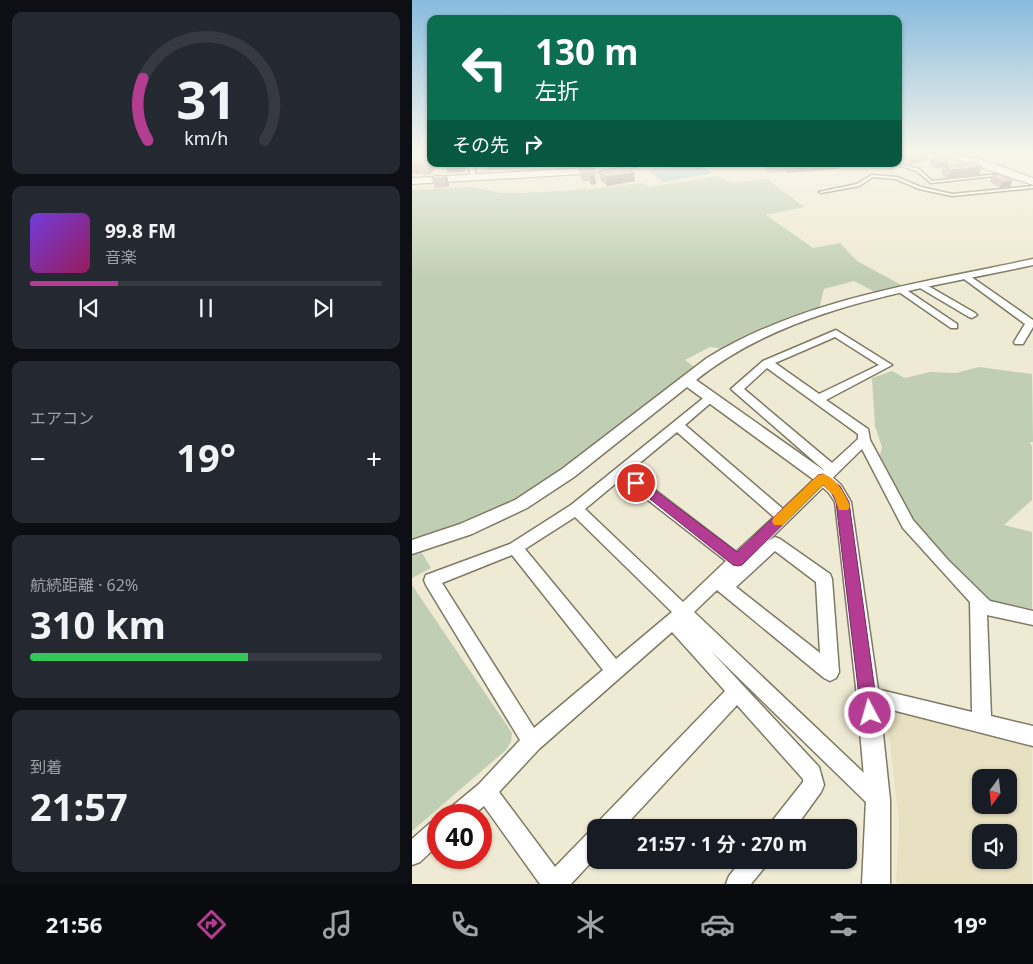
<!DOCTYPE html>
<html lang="ja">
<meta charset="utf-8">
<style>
:root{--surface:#171b24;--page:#242831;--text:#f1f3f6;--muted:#9ea1a6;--line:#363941;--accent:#b43d93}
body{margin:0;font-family:"Noto Sans","Noto Sans JP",sans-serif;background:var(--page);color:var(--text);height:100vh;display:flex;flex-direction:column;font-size:19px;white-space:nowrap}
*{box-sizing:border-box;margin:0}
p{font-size:16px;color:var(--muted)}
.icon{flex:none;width:28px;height:28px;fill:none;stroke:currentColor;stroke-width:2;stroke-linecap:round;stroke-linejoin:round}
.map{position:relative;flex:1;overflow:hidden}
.sheet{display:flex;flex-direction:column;gap:12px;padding:12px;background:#0d0f14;width:412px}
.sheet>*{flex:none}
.banner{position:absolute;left:15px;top:15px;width:475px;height:152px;border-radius:10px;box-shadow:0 1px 4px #0004;background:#0b6e4f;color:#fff;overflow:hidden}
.needle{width:32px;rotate:195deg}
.controls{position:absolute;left:560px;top:769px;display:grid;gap:10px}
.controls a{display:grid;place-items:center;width:45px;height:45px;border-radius:10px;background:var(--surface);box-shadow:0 1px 4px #0004;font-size:25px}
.speed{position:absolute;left:15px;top:804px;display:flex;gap:10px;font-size:25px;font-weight:700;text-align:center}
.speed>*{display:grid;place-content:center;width:65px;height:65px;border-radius:50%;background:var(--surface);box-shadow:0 1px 4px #0004;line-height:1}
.speed .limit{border:8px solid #d22;background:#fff;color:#111}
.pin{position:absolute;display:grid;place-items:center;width:42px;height:42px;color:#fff;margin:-21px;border:2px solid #fff;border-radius:50%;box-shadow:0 1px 5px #0007}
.me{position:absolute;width:55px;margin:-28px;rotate:354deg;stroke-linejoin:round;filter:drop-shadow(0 0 4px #0008)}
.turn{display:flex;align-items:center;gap:18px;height:105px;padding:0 25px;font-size:22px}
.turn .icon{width:65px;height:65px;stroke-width:2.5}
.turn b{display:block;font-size:35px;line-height:42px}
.then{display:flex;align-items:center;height:48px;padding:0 25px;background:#0003;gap:10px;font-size:19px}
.big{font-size:38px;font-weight:700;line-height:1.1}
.sheet .tile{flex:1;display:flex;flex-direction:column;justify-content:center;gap:8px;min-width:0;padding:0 18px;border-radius:10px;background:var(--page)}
.sheet .dial{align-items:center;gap:0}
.dial svg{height:130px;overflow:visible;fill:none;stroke:var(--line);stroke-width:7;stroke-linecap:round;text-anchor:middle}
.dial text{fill:var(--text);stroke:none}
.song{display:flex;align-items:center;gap:15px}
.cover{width:60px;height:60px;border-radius:8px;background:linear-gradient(135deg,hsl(260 70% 55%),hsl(330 70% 35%))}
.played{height:5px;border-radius:2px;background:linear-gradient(90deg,var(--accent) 25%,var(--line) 25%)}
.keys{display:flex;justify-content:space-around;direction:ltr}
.heat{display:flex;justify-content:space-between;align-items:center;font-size:28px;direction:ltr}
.charge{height:8px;border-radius:4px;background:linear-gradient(90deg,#34c759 62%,var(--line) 0)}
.trip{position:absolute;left:175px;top:819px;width:270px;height:50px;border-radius:10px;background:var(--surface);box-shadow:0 1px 4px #0004;font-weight:700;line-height:50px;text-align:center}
.tab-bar{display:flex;height:80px;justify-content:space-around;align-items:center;background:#090b0e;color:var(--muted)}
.tab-bar .icon{width:35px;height:35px}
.tab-bar .selected{color:var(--accent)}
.tab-bar b{font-size:22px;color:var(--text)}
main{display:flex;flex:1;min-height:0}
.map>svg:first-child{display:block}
.built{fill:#e7e1c2;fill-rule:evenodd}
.green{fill:#c0cfb4}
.water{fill:#99c6cf}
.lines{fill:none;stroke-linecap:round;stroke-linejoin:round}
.service-casing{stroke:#7e7a65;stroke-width:3}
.minor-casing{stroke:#7e7a65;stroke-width:3}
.tertiary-casing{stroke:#7e7a65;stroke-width:3}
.trunk-casing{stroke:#7e7a65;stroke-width:2}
.service{fill:#fff;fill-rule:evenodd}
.minor{fill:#fff;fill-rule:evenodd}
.tertiary{fill:#fff;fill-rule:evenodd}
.trunk{fill:#fff;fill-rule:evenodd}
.wall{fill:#bba4ab}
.shaded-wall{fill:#98868b}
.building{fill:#d9bfc7;stroke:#98868b}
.route{fill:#b43d93;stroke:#752860}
.slow{fill:#f59e0b}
</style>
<main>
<section class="sheet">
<div class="tile dial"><svg viewBox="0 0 100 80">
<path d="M14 69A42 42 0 1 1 86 69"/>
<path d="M14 69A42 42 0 0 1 11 31" stroke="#b43d93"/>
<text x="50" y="56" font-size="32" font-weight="700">31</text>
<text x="50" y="72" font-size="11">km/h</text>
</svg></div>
<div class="tile">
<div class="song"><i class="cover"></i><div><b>99.8 FM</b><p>音楽</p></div></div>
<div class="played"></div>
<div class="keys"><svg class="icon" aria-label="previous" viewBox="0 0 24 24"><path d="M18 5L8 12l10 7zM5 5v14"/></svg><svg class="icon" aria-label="pause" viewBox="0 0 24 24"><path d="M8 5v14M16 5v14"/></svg><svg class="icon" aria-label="next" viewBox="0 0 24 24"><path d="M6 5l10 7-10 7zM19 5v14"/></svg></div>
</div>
<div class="tile"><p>エアコン</p>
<div class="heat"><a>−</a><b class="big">19°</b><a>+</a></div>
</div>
<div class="tile"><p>航続距離 · 62%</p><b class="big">310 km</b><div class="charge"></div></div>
<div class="tile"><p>到着</p><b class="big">21:57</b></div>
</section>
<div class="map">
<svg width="621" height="884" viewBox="0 0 621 884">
<rect width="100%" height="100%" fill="#efead3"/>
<path class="built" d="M474 708 620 746V884H486L484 881 487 822ZM569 778H596V805H569ZM569 832H596V860H569Z"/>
<path class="green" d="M307 176 320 183 355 179 392 207 354 215 401 248 428 243 445 261 491 286 463 292 442 281 412 289 407 309 312 349 298 347 273 360 285 369 134 482 108 499 59 523 0 540V190L59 187 90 193H112L176 189 231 183 237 187Z
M567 367 620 374 621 442H618L620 447V500L592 525 620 532V609L577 600 503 526 468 455 470 447 463 426 460 378 480 371 493 378 518 372 544 373Z
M10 553 19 568 0 578V555Z
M0 585 100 733 99 742 94 750 0 831Z"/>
<path class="water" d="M281 164H288L301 173 251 182 237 170Z"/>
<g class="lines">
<defs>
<path id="service" d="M482 164H486L507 169 520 181 598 173 600 174 519 183 505 171Z
M460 175 485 177 509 187 540 194 621 186V188L540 196 507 189 484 179 461 177 447 186 409 193 407 192 445 184Z"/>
<path id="minor" d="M56 164H62L64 179 59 178Z
M555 274 621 320V327L611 344H603L602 342 613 324 552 279V275Z
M511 283 563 313 565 315 560 318 557 317 508 288 507 286Z
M490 287 545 324V328H539L487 292 486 290Z
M424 330 480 365 414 400 456 429 458 440 501 520 536 560 578 601 621 611V625L575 615 579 716 621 726V746L449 702 447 696 449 690 456 687 560 712 558 602 491 528 450 449 356 541 363 537 368 539 418 574 420 579 427 672 424 678 418 681 412 678 305 590 282 612 472 792 475 799 472 806 465 809 458 806 299 651 407 767 412 785 409 792 383 828H358L361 820 391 782V779L325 705 211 828H185L188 820 313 691 260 632 127 749 87 792 143 867 176 833 184 830V857L159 884H128L72 806 61 815H34L38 808 67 784 108 740 14 585 12 580 14 575 98 544 159 505 294 396H302L304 398 302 400 273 425 371 509 412 470 319 389 351 361ZM423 337 467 365 407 394 363 363ZM355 368 446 434V439L420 463 332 389ZM265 432 362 517 324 552 218 471ZM209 479 314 561 271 602 173 509ZM163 517 260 612 204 659 113 549ZM363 551 404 582 408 653 324 587ZM100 555 191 670 122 728 30 583Z
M26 820V845L8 862 0 865V839L18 823Z
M330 860H355L352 868 339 884H314L317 876Z"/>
<path id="tertiary" d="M621 259V265C506 290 378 305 284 380L417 474 429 485 439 502 467 696 478 800V884H450L454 800 445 696 423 502 417 493 405 482 275 387 162 477 115 508 60 534 0 554V540L48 524 103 500 150 469 295 358C393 298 510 283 621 259Z"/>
<path id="trunk" d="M530 154C561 153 592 168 621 178V185Z
M204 164H229L224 167 171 174 0 184V178L171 168Z"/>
</defs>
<use href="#service" class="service-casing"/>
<use href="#minor" class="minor-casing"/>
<use href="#tertiary" class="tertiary-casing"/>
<use href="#trunk" class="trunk-casing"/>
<use href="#service" class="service"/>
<use href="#minor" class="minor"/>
<use href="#tertiary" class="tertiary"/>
<use href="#trunk" class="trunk"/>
</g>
<path class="wall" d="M486 154H516L515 159 499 165 486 161Z
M0 160 6 162 23 169 17 175 6 174V173L5 174H0Z
M520 160 535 165 570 167 567 176 536 179 529 174 531 167 524 168 518 165Z
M75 164H131L130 167 76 170Z
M351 164H427V169H425L374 173 373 172 356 173Z
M167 168H174L184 184 179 185 178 181H170Z
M187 171 223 181 195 186 188 179Z
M35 176 37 185 36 187 23 188 20 179Z
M580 176 600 181 598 187 588 188 578 182Z"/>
<path class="shaded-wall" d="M508 154H516L515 159 499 165 501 156Z
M5 161 7 166H3L6 173 5 174 2 166Z
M536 161 535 167 531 166V167L524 168 525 162Z
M19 162V164H21L23 169 17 175 14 166Z
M51 164H53V172L35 173 34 167Z
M375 164H427V169H425L374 173Z
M570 167 567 176 536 179 539 170Z
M222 173 223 181 195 186 194 177Z
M35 176 37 185 36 187 33 178Z
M178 176H183L184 184 179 185Z
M600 181 598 187 588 188 590 182Z"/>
<path class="building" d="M492 154H508L501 156Z
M530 158 536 161 525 162 520 160Z
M0 160 5 161 2 166H0Z
M8 160 19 161V162L14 166H3Z
M561 162 570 167 539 170 531 166Z
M43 164H51V166L34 167V165Z
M216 166 222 173 194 177 187 171Z
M167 168H181L183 176H178L177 173H169Z
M588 174 600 181 590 182 580 176Z
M22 175 35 176 33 178 20 179Z"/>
<linearGradient id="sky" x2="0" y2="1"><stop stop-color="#88bbde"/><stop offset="0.55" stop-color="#f8f6eb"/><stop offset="1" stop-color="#f8f6eb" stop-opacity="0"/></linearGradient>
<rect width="621" height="278" fill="url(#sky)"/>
<path class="route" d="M411 474 428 486 437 502 466 713 464 719 458 722 452 719 449 713 424 502 419 492 411 485 330 565 326 566 321 565 218 483 224 478 229 480 325 552 406 475Z"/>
<path class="slow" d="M411 474C425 478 433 494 438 506L436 510H427L422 496 411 485 371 525H362L360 521 362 517 406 475Z"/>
</svg>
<div class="controls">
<a><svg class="needle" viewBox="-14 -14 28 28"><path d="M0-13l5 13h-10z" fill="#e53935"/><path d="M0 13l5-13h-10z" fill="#9ea1a6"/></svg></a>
<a><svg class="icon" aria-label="sound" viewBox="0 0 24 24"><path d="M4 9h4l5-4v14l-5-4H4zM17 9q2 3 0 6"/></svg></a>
</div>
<div class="speed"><div class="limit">40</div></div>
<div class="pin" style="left:224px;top:483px;background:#d93025"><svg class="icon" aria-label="arrive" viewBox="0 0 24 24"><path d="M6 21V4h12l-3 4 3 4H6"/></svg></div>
<svg class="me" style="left:458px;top:713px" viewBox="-20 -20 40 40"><circle r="17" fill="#b43d93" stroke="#fff" stroke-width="3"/><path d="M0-11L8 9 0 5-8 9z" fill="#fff"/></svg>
<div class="trip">21:57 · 1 分 · 270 m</div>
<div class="banner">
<div class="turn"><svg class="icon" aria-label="left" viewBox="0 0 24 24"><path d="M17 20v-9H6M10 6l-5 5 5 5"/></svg><div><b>130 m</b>左折</div></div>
<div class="then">その先<svg class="icon" aria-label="right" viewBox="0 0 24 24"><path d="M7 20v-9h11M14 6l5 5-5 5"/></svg></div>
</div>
</div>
</main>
<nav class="tab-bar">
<b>21:56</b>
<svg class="icon selected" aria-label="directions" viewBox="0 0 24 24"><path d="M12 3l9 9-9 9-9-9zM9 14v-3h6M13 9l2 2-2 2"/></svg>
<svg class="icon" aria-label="music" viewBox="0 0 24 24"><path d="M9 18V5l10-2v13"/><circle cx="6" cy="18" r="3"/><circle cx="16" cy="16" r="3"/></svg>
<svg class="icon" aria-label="phone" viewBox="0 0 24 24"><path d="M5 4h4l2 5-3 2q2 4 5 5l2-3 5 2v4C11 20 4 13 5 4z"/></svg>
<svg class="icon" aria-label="climate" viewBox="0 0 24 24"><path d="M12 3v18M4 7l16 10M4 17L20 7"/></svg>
<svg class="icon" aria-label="car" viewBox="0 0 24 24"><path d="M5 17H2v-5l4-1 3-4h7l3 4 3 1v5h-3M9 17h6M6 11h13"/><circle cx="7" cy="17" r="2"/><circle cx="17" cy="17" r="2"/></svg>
<svg class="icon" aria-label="filters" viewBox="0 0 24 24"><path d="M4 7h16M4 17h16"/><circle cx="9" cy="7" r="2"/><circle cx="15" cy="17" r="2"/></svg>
<b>19°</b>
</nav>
